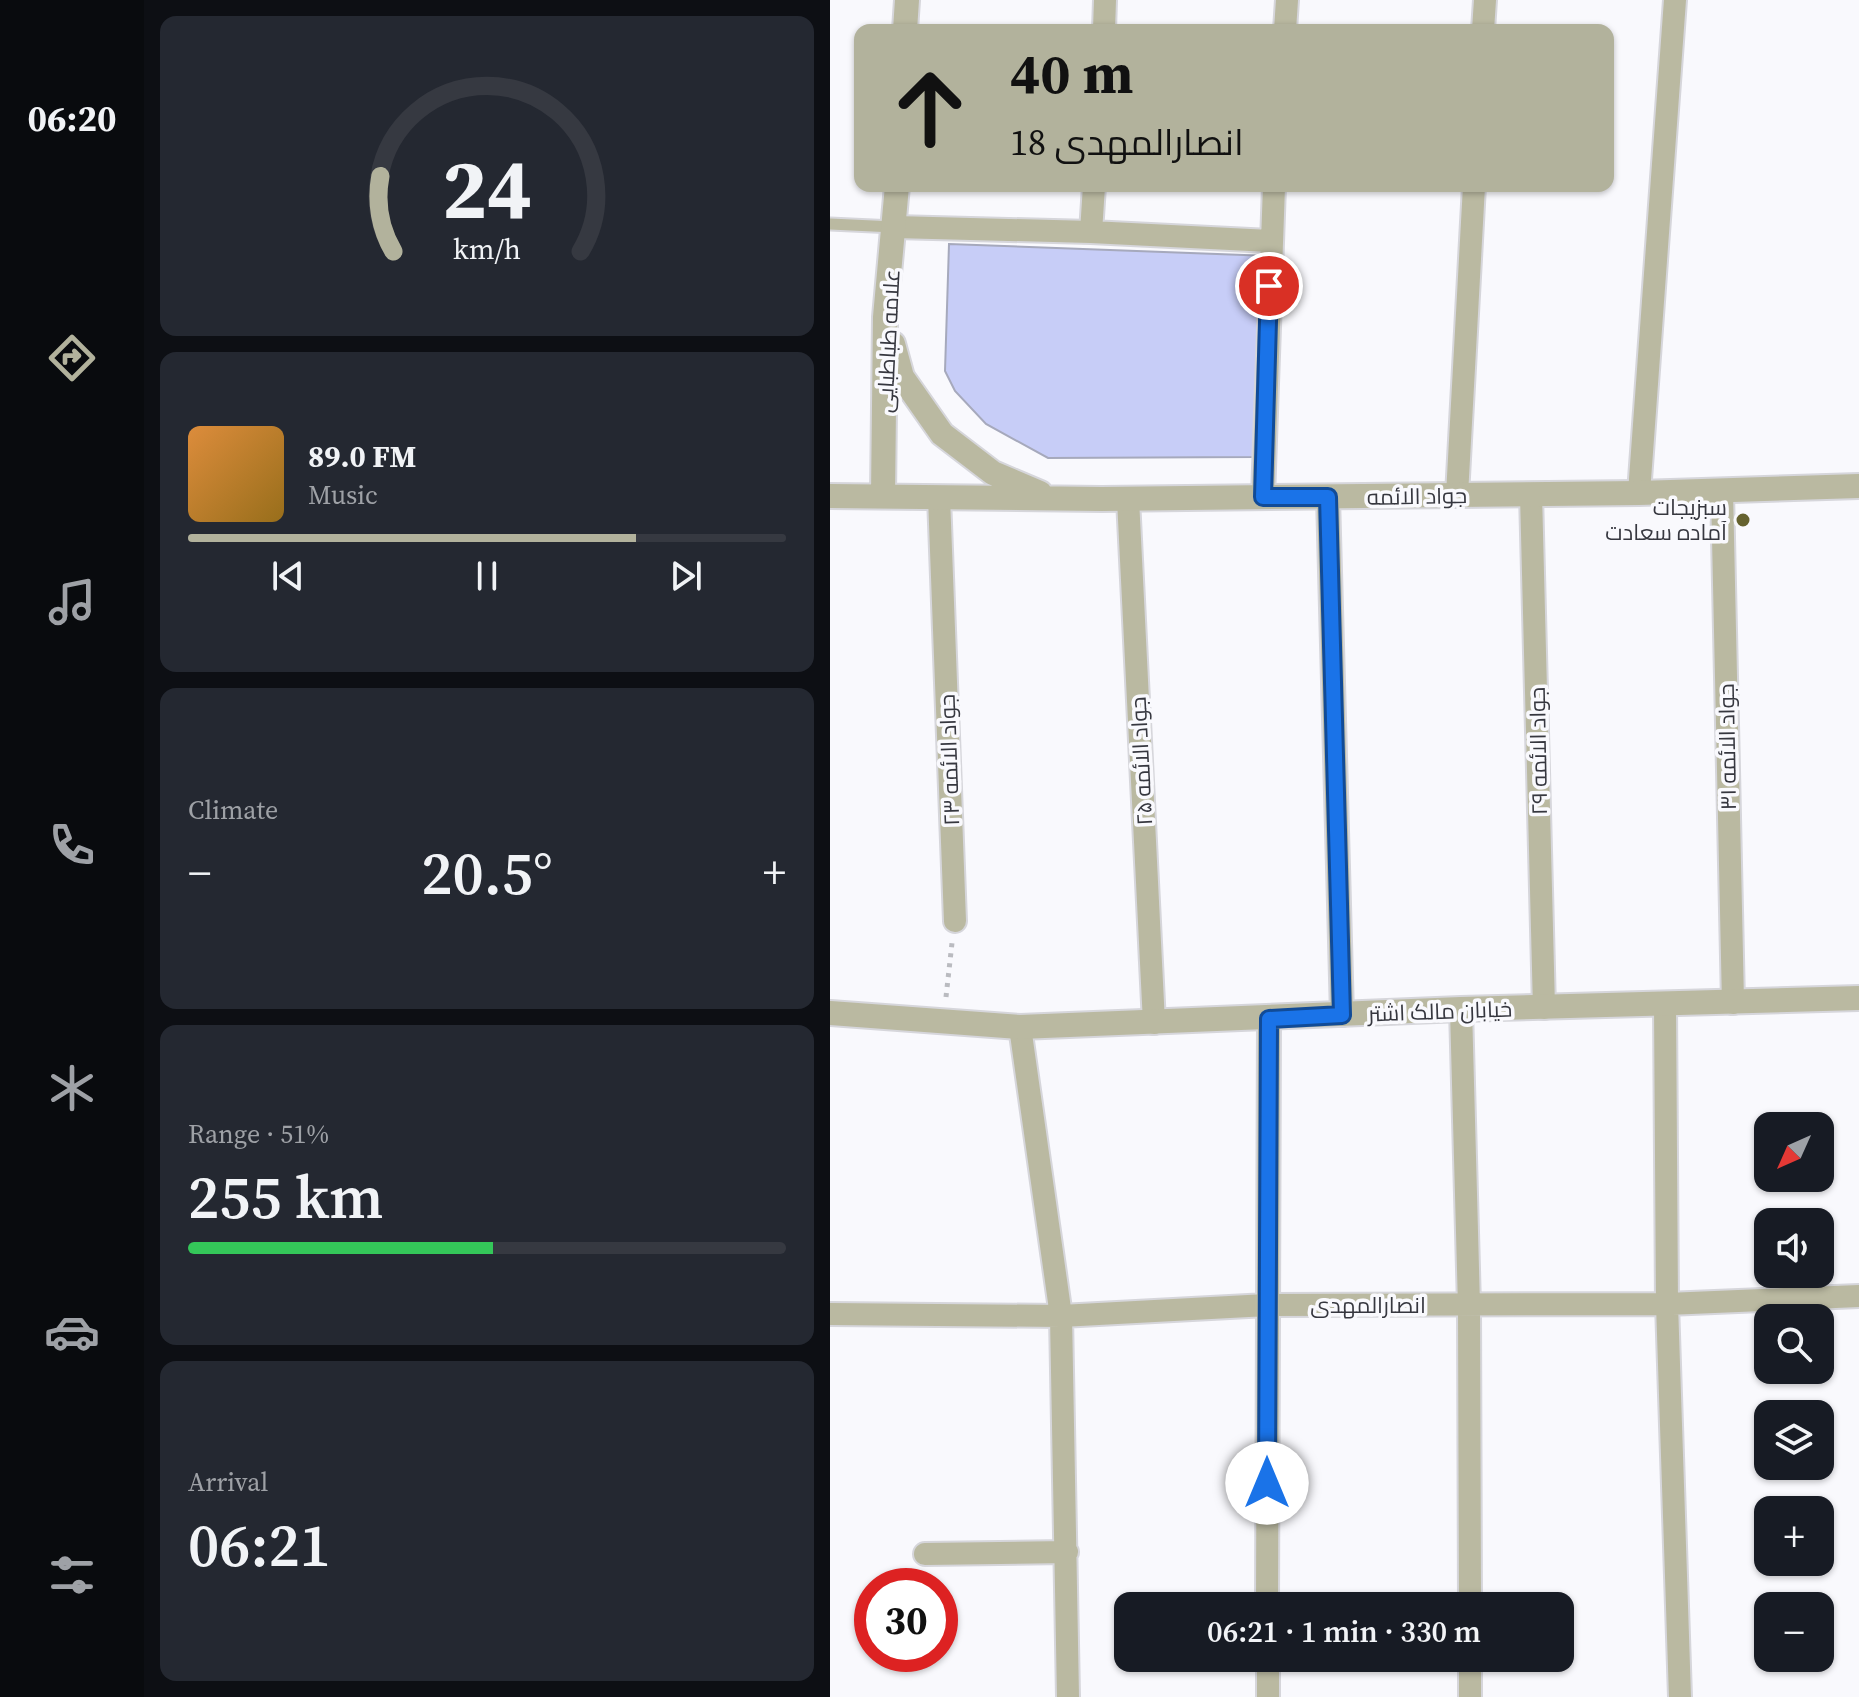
<!DOCTYPE html>
<meta charset="utf-8">
<style>
:root{--surface:#171b24;--page:#242831;--text:#f1f3f6;--muted:#9ea1a6;--line:#363941;--accent:#b2b29c}
body{margin:0;font-family:"Source Serif 4",Cairo,serif;background:var(--page);color:var(--text);height:100vh;display:flex;flex-direction:column;font-size:30px;white-space:nowrap}
*{box-sizing:border-box;margin:0}
p{font-size:26px;color:var(--muted)}
.icon{flex:none;width:44px;height:44px;fill:none;stroke:currentColor;stroke-width:2;stroke-linecap:round;stroke-linejoin:round}
.map{position:relative;flex:1;overflow:hidden}
.sheet{display:flex;flex-direction:column;gap:16px;padding:16px;background:#0d0f14;width:686px}
.sheet>*{flex:none}
.hud{position:absolute;left:24px;top:24px;width:760px;height:168px;border-radius:16px;box-shadow:0 2px 6px #0004;background:#b2b29c;color:#111;overflow:hidden}
.needle{width:52px;rotate:225deg}
.controls{position:absolute;left:924px;top:1112px;display:grid;gap:16px}
.controls a{display:grid;place-items:center;width:80px;height:80px;border-radius:16px;background:var(--surface);box-shadow:0 2px 6px #0004;font-size:40px}
.speed{position:absolute;left:24px;top:1568px;display:flex;gap:16px;font-size:40px;font-weight:700;text-align:center}
.speed>*{display:grid;place-content:center;width:104px;height:104px;border-radius:50%;background:var(--surface);box-shadow:0 2px 6px #0004;line-height:1}
.speed .limit{border:12px solid #d22;background:#fff;color:#111}
.pin{position:absolute;display:grid;place-items:center;width:68px;height:68px;color:#fff;margin:-34px;border:4px solid #fff;border-radius:50%;box-shadow:0 2px 8px #0007}
.me{position:absolute;width:88px;margin:-44px;rotate:0deg;stroke-linejoin:round;filter:drop-shadow(0 0 6px #0008)}
.turn{display:flex;align-items:center;gap:28px;height:168px;padding:0 24px;font-size:36px}
.turn .icon{width:104px;height:104px;stroke-width:2.5}
.turn b{display:block;font-size:56px;line-height:68px}
.big{font-size:60px;font-weight:600;line-height:1.1}
.sheet .card{flex:1;display:flex;flex-direction:column;justify-content:center;gap:12px;min-width:0;padding:0 28px;border-radius:16px;background:var(--page)}
.sheet .dial{align-items:center;gap:0}
.dial svg{height:208px;overflow:visible;fill:none;stroke:var(--line);stroke-width:7;stroke-linecap:round;text-anchor:middle}
.dial text{fill:var(--text);stroke:none}
.song{display:flex;align-items:center;gap:24px}
.cover{width:96px;height:96px;border-radius:12px;background:linear-gradient(135deg,hsl(30 70% 55%),hsl(40 70% 35%))}
.played{height:8px;border-radius:4px;background:linear-gradient(90deg,var(--accent) 75%,var(--line) 75%)}
.keys{display:flex;justify-content:space-around;direction:ltr}
.heat{display:flex;justify-content:space-between;align-items:center;font-size:44px;direction:ltr}
.charge{height:12px;border-radius:6px;background:linear-gradient(90deg,#34c759 51%,var(--line) 0)}
.trip{position:absolute;left:284px;top:1592px;width:460px;height:80px;border-radius:16px;background:var(--surface);box-shadow:0 2px 6px #0004;font-weight:600;line-height:80px;text-align:center}
main{display:flex;flex:1;min-height:0}
.menu{display:flex;flex-direction:column;width:144px;justify-content:space-around;align-items:center;background:#090b0e;color:var(--muted)}
.menu .icon{width:56px;height:56px}
.menu .current{color:var(--accent)}
.menu b{font-size:36px;color:var(--text)}
.map>svg:first-child{display:block}
.building{fill:#c7cdf7;stroke:#a6a9bc;stroke-width:2}
.lines{fill:none;stroke-linecap:round;stroke-linejoin:round}
.service-casing{stroke:#d6d6db;stroke-width:15}
.minor-casing{stroke:#d6d6db;stroke-width:26}
.tertiary-casing{stroke:#d6d6db;stroke-width:28}
.path{stroke:#babbc0;stroke-width:5;stroke-dasharray:4 6;stroke-linecap:butt}
.service{stroke:#bab9a1;stroke-width:11}
.minor{stroke:#bab9a1;stroke-width:22}
.tertiary{stroke:#bab9a1;stroke-width:24}
.route-casing{stroke:#114b97;stroke-width:20}
.route{stroke:#1a73e8;stroke-width:14}
.poi-dot{fill:#65622f;stroke:#f9f9fd;stroke-width:3}
.labels{text-anchor:middle;stroke-width:7;stroke-linejoin:round;paint-order:stroke}
.street-label{font-size:22px;fill:#36373f;stroke:#f9f9fd}
.poi-label{font-size:22px;fill:#36373f;stroke:#f9f9fd;text-anchor:end}
</style>
<main>
<nav class="menu">
<b>06:20</b>
<svg class="icon current" aria-label="directions" viewBox="0 0 24 24"><path d="M12 3l9 9-9 9-9-9zM9 14v-3h6M13 9l2 2-2 2"/></svg>
<svg class="icon" aria-label="music" viewBox="0 0 24 24"><path d="M9 18V5l10-2v13"/><circle cx="6" cy="18" r="3"/><circle cx="16" cy="16" r="3"/></svg>
<svg class="icon" aria-label="phone" viewBox="0 0 24 24"><path d="M5 4h4l2 5-3 2q2 4 5 5l2-3 5 2v4C11 20 4 13 5 4z"/></svg>
<svg class="icon" aria-label="climate" viewBox="0 0 24 24"><path d="M12 3v18M4 7l16 10M4 17L20 7"/></svg>
<svg class="icon" aria-label="car" viewBox="0 0 24 24"><path d="M5 17H2v-5l4-1 3-4h7l3 4 3 1v5h-3M9 17h6M6 11h13"/><circle cx="7" cy="17" r="2"/><circle cx="17" cy="17" r="2"/></svg>
<svg class="icon" aria-label="filters" viewBox="0 0 24 24"><path d="M4 7h16M4 17h16"/><circle cx="9" cy="7" r="2"/><circle cx="15" cy="17" r="2"/></svg>
</nav>
<section class="sheet">
<div class="card dial"><svg viewBox="0 0 100 80">
<path d="M14 69A42 42 0 1 1 86 69"/>
<path d="M14 69A42 42 0 0 1 9 40" stroke="#b2b29c"/>
<text x="50" y="56" font-size="32" font-weight="700">24</text>
<text x="50" y="72" font-size="11">km/h</text>
</svg></div>
<div class="card">
<div class="song"><i class="cover"></i><div><b>89.0 FM</b><p>Music</p></div></div>
<div class="played"></div>
<div class="keys"><svg class="icon" aria-label="previous" viewBox="0 0 24 24"><path d="M18 5L8 12l10 7zM5 5v14"/></svg><svg class="icon" aria-label="pause" viewBox="0 0 24 24"><path d="M8 5v14M16 5v14"/></svg><svg class="icon" aria-label="next" viewBox="0 0 24 24"><path d="M6 5l10 7-10 7zM19 5v14"/></svg></div>
</div>
<div class="card"><p>Climate</p>
<div class="heat"><a>−</a><b class="big">20.5°</b><a>+</a></div>
</div>
<div class="card"><p>Range · 51%</p><b class="big">255 km</b><div class="charge"></div></div>
<div class="card"><p>Arrival</p><b class="big">06:21</b></div>
</section>
<div class="map">
<svg width="1029" height="1697" viewBox="0 0 1029 1697">
<rect width="100%" height="100%" fill="#f9f9fd"/>
<path class="building" d="M119 244 440 256 425 457 218 458 156 424 125 391 115 371Z"/>
<g class="lines">
<defs>
<path id="service" d="M0 224 64 227"/>
<path id="minor" d="M274 30 275 0
M455 30 457 0
M653 30 655 0
M65 227 261 232 440 241
M261 232 264 186
M892 491 903 1003
M809 493 845 0
M701 494 714 1008
M627 495 644 186
M109 497 125 921
M433 497 444 186
M498 497 512 1015
M298 499 324 1023
M835 1005 837 1304 850 1697
M631 1009 639 1306 640 1606
M190 1027 231 1316 238 1697
M0 1314 231 1316 437 1305 837 1304 1029 1296
M95 1554 237 1552
M437 1606 439 1019
M438 1658V1697
M640 1658V1697"/>
<path id="tertiary" d="M75 30 77 0
M63 344 72 377 112 434 163 473 210 493
M0 496 272 499 809 493 1029 486
M53 496 55 317 67 186
M0 1013 190 1027 631 1009 1029 998"/>
</defs>
<use href="#service" class="service-casing"/>
<use href="#minor" class="minor-casing"/>
<use href="#tertiary" class="tertiary-casing"/>
<path class="path" d="M116 997 122 943"/>
<use href="#service" class="service"/>
<use href="#minor" class="minor"/>
<use href="#tertiary" class="tertiary"/>
</g>
<g class="lines">
<defs>
<path id="route" d="M437 1483 439 1019 512 1015 498 497H433L439 286"/>
</defs>
<use href="#route" class="route-casing"/>
<use href="#route" class="route"/>
</g>
<circle class="poi-dot" cx="913" cy="520" r="8"/>
<g class="labels">
<g class="street-label">
<text transform="translate(58 341) rotate(-87)" y="8">علامه طباطبایی</text>
<text transform="translate(587 496) rotate(-1)" y="8">جواد الائمه</text>
<text transform="translate(897 747) rotate(-91)" y="8">جواد الائمه ۳۱</text>
<text transform="translate(708 751) rotate(-91)" y="8">جواد الائمه ۲۹</text>
<text transform="translate(119 760) rotate(-92)" y="8">جواد الائمه ۲۳</text>
<text transform="translate(311 761) rotate(-93)" y="8">جواد الائمه ۲۵</text>
<text transform="translate(610 1011) rotate(-2)" y="8">خیابان مالک اشتر</text>
<text x="538" y="1313">انصارالمهدی</text>
</g>
<g class="poi-label">
<text x="897" y="515">سبزیجات<tspan x="897" dy="25">آماده سعادت</tspan></text>
</g>
</g>
</svg>
<div class="controls">
<a><svg class="needle" viewBox="-14 -14 28 28"><path d="M0-13l5 13h-10z" fill="#e53935"/><path d="M0 13l5-13h-10z" fill="#9ea1a6"/></svg></a>
<a><svg class="icon" aria-label="sound" viewBox="0 0 24 24"><path d="M4 9h4l5-4v14l-5-4H4zM17 9q2 3 0 6"/></svg></a>
<a><svg class="icon" aria-label="search" viewBox="0 0 24 24"><circle cx="10" cy="10" r="6"/><path d="M15 15l6 6"/></svg></a>
<a><svg class="icon" aria-label="layers" viewBox="0 0 24 24"><path d="M12 4l9 5-9 5-9-5zM3 14l9 5 9-5"/></svg></a>
<a>+</a>
<a>−</a>
</div>
<div class="speed"><div class="limit">30</div></div>
<div class="pin" style="left:439px;top:286px;background:#d93025"><svg class="icon" aria-label="arrive" viewBox="0 0 24 24"><path d="M6 21V4h12l-3 4 3 4H6"/></svg></div>
<svg class="me" style="left:437px;top:1483px" viewBox="-20 -20 40 40"><circle r="19" fill="#fff"/><path d="M0-13L10 11 0 6-10 11z" fill="#1a73e8"/></svg>
<div class="trip">06:21 · 1 min · 330 m</div>
<div class="hud">
<div class="turn"><svg class="icon" aria-label="ahead" viewBox="0 0 24 24"><path d="M12 20V5M6 11l6-6 6 6"/></svg><div><b>40 m</b>انصارالمهدی 18</div></div>
</div>
</div>
</main>
